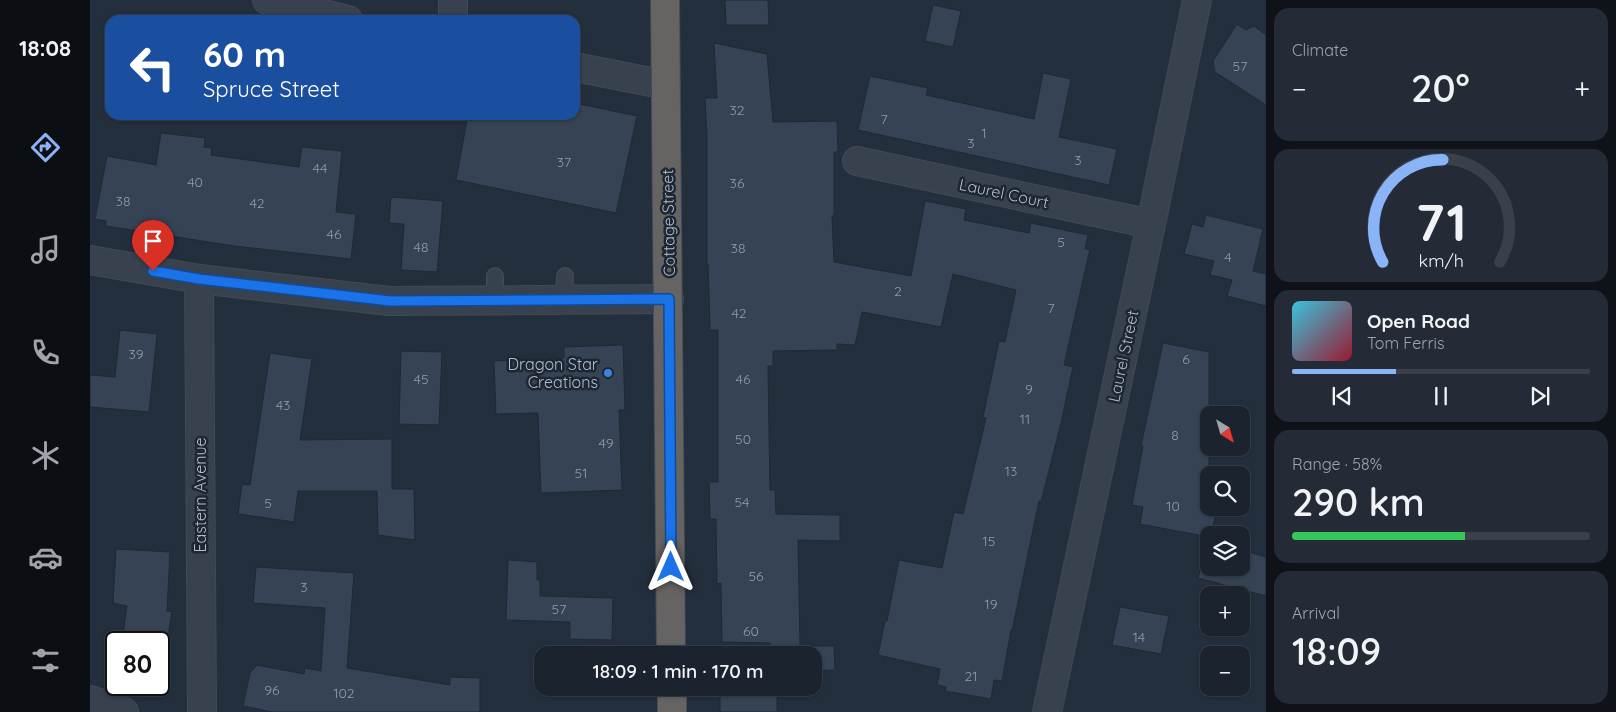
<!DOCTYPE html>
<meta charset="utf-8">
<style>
:root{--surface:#1b232e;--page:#242b36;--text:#f1f3f6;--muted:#a0a4aa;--line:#39404a;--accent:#8ab4f8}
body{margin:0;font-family:Quicksand,sans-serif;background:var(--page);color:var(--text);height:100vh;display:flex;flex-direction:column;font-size:19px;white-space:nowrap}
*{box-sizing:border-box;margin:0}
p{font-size:16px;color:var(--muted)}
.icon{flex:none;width:28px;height:28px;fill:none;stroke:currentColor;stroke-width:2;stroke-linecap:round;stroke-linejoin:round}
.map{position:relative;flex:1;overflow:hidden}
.panel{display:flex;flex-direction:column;gap:8px;padding:8px;background:#0f1319;width:350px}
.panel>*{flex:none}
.banner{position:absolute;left:15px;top:15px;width:475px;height:105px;border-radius:15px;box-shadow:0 1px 4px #0004,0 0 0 1px var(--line);background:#1a4fa0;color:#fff;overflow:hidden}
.needle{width:32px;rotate:143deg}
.tools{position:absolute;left:1110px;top:406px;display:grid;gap:10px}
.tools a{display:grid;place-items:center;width:50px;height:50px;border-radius:10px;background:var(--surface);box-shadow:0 1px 4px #0004,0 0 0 1px var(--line);font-size:25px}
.speed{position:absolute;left:15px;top:631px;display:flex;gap:10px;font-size:25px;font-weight:700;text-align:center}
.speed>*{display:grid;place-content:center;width:65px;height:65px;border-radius:50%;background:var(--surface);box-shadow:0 1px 4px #0004,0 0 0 1px var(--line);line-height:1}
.speed .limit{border:2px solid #111;border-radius:8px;background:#fff;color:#111}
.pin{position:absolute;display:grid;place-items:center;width:42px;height:42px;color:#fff;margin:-51px -21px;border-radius:50% 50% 50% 0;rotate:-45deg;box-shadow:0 0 5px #0007}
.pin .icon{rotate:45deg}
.me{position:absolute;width:55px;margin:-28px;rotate:0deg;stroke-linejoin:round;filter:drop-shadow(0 0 4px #0008)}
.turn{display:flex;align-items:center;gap:18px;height:105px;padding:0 15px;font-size:22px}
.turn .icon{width:65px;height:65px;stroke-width:2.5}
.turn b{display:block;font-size:35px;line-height:42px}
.big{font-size:38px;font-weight:600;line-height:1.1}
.panel .widget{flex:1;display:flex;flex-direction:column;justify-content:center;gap:8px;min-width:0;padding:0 18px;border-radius:15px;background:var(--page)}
.panel .dial{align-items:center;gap:0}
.dial svg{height:130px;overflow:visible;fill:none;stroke:var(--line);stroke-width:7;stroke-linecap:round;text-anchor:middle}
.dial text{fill:var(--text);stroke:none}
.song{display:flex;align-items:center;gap:15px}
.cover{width:60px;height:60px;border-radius:8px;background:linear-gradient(135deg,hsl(190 70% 55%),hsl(350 70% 35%))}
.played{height:5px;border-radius:2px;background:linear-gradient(90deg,var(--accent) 35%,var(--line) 35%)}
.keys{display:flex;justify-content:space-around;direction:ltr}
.heat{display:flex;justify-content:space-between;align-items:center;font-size:28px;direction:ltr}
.charge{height:8px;border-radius:4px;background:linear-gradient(90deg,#34c759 58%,var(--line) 0)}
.trip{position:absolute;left:444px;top:646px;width:288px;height:50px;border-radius:15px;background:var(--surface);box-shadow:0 1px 4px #0004,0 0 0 1px var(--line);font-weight:600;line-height:50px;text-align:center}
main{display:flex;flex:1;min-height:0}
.dock{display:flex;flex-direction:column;width:90px;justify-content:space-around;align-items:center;background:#0b0e12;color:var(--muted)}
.dock .icon{width:35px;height:35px}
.dock .on{color:var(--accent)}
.dock b{font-size:22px;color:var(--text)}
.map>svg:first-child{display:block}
.building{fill:#364354;stroke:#1f2835}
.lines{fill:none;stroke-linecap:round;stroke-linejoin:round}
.service-casing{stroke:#414a57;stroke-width:18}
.minor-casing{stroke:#414a57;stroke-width:30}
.trunk-casing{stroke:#434c59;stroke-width:30}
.service{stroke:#38414e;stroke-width:15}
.minor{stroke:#38414e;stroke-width:28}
.trunk{stroke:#656462;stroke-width:28}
.route-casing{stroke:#114b97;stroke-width:12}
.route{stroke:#1a73e8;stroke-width:9}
.shop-dot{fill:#3f7fe0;stroke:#1d2633;stroke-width:2}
.labels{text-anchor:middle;stroke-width:5;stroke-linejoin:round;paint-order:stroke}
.number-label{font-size:14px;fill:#929caa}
.street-label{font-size:16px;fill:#b4bcc9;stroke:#1d2633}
.poi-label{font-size:16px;fill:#b4bcc9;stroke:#1d2633;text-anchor:end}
</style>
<main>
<nav class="dock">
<b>18:08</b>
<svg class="icon on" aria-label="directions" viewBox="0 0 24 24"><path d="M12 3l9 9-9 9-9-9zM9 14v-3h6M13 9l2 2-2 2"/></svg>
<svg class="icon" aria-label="music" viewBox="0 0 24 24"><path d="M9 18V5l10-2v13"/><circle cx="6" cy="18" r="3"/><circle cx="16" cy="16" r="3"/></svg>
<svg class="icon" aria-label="phone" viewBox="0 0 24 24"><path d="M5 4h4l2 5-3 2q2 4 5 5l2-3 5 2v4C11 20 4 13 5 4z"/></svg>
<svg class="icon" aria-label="climate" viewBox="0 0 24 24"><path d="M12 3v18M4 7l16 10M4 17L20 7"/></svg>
<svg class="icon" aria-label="car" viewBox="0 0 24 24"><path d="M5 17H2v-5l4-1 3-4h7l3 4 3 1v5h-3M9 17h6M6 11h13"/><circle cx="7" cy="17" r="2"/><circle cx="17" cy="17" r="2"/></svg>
<svg class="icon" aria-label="filters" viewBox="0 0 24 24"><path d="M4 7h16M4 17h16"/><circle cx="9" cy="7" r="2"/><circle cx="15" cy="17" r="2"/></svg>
</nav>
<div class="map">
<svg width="1176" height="712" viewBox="0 0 1176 712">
<rect width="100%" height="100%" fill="#242f3e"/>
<path class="building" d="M635 0H678L679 25H636Z
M843 5 871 11 863 47 835 41Z
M1147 24 1156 30 1164 26 1176 35V105L1125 72 1123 61Z
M624 43 677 54 683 122 747 121 748 152H744V216H742L744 262 821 276 835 201 876 209 874 220 939 233 941 223 998 235 995 249H1000L974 365 983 367 971 423 951 502 949 501 922 631 921 630 912 681 904 680 901 699 855 691 856 687 847 685 850 669 788 655 795 621H797L809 560 852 568 864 512 873 514 896 418 893 417 909 341 915 342 926 290 863 274 851 327 772 312 765 345 747 344V350L683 351V366H678L679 429 680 490H685L686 514 750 515V541L708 540 710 646H744L745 670 722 671V655H680V643L632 642 631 583 627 584 626 519H620L619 482H628V330H620L618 264 617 265V137L615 98H627Z
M953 73 981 79 969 137 1027 149 1019 185 768 130 780 76 838 88 836 95 944 119Z
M485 103 547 116 526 213 366 180 378 115H485Z
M71 133 115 138 114 147 122 148 121 155 209 167 212 147 252 151 246 212 266 214 261 259 144 246 16 226V221L5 219 17 156 66 165Z
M301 197 353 201 347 272 311 270 314 224 299 223Z
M1116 215 1173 229 1163 271 1176 274V306L1137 296 1142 280 1120 275 1124 261 1094 254 1102 224 1113 227Z
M30 330 67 334 59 412 0 407V375L25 377Z
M1073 343 1119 352V474L1125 475H1119V508H1127L1121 535H1119V537L1050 524 1053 507 1042 505 1053 446H1051Z
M533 345 535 410H529L532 490 451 493 448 413 406 414 404 361 474 358V347Z
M311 351 352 352 349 425 309 424Z
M180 353 222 359 210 440 302 439V489H324L325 540 288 535 287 491H208L204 522 148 514 152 484 160 485Z
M1118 541 1119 568H1151V550L1176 557V596L1108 578Z
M26 549 80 552 77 611 82 612 77 642H50L32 640 37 606 23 603Z
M418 560 447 562V580H450V596L523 598 522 640 480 639V622L416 620Z
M166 567 264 573 257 668 360 685V677L390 678V712H182L153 706 160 673 167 665 214 674 215 668 231 671 235 608 163 603Z
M1030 607 1079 616 1071 654 1022 645Z
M630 688H687V712H630Z"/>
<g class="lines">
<defs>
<path id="service" d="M405 276V300
M474 300 475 276"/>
<path id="minor" d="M177 0 258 20
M363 20V0
M485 67 576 85
M767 161 1061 224
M0 260 109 279 299 301 579 299
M109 279 112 712
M0 700 34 712
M957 712 1061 224 1107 0"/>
<path id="trunk" d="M575 0 581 655
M582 688V712"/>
</defs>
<use href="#service" class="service-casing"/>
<use href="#minor" class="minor-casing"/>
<use href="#trunk" class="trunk-casing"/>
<use href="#service" class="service"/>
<use href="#minor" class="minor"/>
<use href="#trunk" class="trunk"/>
</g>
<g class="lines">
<defs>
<path id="route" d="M63 271 109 279 300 301 579 299 581 567"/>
</defs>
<use href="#route" class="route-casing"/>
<use href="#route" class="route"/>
</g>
<circle class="shop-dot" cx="518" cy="373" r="5"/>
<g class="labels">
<g class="number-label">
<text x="1150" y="71">57</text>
<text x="647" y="115">32</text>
<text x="794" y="124">7</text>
<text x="894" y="138">1</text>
<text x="881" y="148">3</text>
<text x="988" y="165">3</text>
<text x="474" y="167">37</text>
<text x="230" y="173">44</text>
<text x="105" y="187">40</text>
<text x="647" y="188">36</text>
<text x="33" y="206">38</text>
<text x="167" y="208">42</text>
<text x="244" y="239">46</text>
<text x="971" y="247">5</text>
<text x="331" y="252">48</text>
<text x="648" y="253">38</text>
<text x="1138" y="262">4</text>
<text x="808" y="296">2</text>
<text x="961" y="313">7</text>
<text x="649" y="318">42</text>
<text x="46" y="359">39</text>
<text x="1096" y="364">6</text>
<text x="331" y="384">45</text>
<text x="653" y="384">46</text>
<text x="939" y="394">9</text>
<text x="193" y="410">43</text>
<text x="935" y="424">11</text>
<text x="1085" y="440">8</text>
<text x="653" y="444">50</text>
<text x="516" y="448">49</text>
<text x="921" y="476">13</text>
<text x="491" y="478">51</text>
<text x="652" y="507">54</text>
<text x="178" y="508">5</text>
<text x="1083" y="511">10</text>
<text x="899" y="546">15</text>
<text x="666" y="581">56</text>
<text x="214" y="592">3</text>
<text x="901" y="609">19</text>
<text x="469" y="614">57</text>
<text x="661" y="636">60</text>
<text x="1049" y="642">14</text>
<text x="881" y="681">21</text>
<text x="182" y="695">96</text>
<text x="254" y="698">102</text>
</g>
<g class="street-label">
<text transform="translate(914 193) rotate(12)" y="6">Laurel Court</text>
<text transform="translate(578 223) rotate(-91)" y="6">Cottage Street</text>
<text transform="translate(1033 356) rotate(-78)" y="6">Laurel Street</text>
<text transform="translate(110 495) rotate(-90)" y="6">Eastern Avenue</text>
</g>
<g class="poi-label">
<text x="508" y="370">Dragon Star<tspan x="508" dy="18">Creations</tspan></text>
</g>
</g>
</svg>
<div class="tools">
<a><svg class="needle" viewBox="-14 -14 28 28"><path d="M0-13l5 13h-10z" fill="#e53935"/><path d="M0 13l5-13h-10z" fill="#a0a4aa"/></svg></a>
<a><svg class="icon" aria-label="search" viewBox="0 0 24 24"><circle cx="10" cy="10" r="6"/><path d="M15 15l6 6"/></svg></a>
<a><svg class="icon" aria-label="layers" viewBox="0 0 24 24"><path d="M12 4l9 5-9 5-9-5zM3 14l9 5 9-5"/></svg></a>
<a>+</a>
<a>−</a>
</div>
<div class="speed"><div class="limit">80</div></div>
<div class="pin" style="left:63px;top:271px;background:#d93025"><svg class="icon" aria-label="arrive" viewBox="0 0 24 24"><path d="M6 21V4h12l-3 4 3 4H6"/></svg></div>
<svg class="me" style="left:581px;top:567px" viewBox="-20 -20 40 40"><path d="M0-17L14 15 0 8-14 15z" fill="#1a73e8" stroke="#fff" stroke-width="4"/></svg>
<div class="trip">18:09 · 1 min · 170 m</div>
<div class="banner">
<div class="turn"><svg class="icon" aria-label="left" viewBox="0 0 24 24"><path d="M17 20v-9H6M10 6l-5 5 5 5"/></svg><div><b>60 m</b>Spruce Street</div></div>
</div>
</div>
<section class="panel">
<div class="widget"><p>Climate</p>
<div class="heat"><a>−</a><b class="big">20°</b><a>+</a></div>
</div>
<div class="widget dial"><svg viewBox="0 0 100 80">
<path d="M14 69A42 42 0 1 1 86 69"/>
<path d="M14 69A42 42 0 0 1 51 6" stroke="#8ab4f8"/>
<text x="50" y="56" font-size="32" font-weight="700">71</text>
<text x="50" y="72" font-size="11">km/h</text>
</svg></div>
<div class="widget">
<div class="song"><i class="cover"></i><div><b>Open Road</b><p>Tom Ferris</p></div></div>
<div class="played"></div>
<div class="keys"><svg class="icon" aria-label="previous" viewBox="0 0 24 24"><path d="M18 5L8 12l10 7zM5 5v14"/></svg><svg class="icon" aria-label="pause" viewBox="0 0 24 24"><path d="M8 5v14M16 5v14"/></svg><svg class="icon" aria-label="next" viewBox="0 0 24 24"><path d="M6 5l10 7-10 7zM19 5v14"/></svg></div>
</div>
<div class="widget"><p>Range · 58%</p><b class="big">290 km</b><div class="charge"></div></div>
<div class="widget"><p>Arrival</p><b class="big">18:09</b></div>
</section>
</main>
